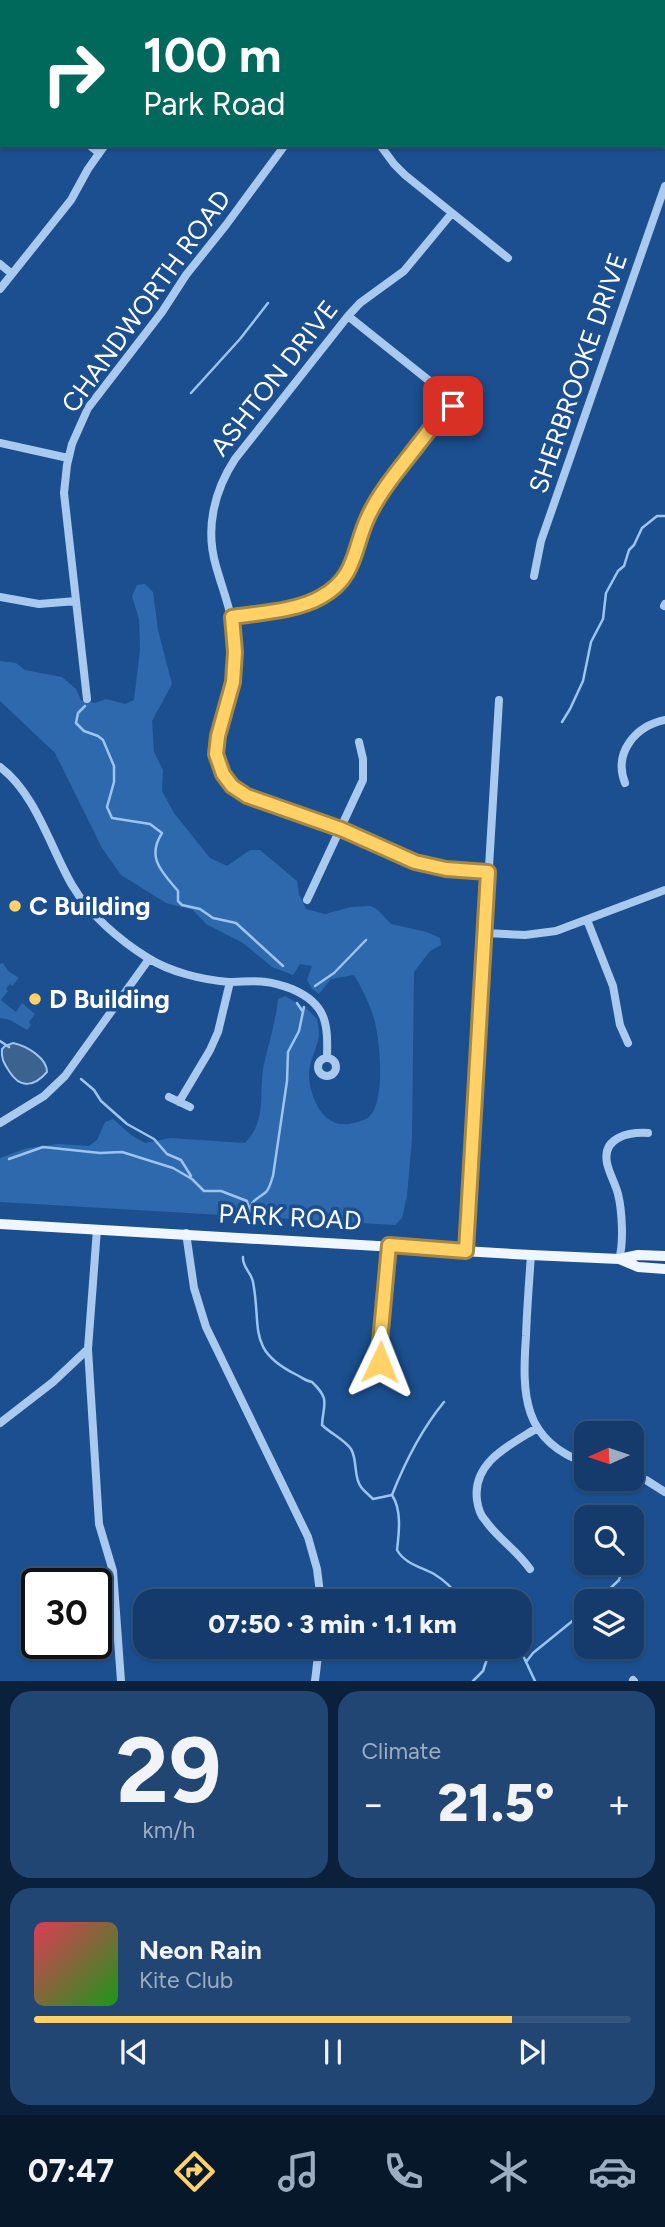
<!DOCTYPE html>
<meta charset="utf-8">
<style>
:root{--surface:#143b6b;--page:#214673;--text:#f1f3f6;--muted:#9dadc1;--line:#33557e;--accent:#ffd166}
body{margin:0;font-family:Figtree,sans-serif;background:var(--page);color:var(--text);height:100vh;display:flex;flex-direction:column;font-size:26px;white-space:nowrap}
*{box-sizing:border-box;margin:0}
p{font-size:23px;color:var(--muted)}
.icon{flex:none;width:38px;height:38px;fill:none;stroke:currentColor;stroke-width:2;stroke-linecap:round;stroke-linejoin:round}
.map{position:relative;height:1681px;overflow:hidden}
.drawer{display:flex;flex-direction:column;gap:10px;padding:10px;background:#0b203b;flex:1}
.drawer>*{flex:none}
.guide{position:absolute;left:0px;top:0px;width:665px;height:147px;box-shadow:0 2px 5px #0004,0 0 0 2px var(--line);background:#00695c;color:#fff;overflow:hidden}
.needle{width:46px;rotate:267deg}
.controls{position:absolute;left:574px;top:1421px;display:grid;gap:14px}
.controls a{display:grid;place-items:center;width:70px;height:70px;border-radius:14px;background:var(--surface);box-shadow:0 2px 5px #0004,0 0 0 2px var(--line);font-size:35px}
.speed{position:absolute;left:21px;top:1568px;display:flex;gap:14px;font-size:35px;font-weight:700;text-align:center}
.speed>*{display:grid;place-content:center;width:91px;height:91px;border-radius:50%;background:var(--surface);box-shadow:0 2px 5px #0004,0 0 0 2px var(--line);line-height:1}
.speed .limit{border:4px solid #111;border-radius:10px;background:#fff;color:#111}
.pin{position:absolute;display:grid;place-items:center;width:60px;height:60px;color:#fff;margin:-30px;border-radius:14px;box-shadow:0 4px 10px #0006}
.me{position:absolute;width:77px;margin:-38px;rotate:2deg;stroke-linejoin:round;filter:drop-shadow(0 0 5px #0008)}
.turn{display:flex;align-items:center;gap:24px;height:147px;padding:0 28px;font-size:32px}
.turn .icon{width:91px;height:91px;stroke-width:2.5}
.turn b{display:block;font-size:49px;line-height:60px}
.big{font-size:52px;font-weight:800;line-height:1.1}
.drawer .widget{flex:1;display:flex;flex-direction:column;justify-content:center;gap:10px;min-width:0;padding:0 24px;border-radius:21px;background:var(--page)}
.drawer .dial{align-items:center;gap:0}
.dial b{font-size:91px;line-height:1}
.song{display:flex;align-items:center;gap:21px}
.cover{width:84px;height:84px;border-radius:10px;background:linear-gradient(135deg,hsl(350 70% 55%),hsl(120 70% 35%))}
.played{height:7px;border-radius:4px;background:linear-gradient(90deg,var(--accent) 80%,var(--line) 80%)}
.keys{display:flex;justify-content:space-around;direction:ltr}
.heat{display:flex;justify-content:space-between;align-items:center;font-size:38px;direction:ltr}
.drawer .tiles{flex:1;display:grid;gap:10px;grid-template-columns:1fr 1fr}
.widget:last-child{grid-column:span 2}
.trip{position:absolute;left:133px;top:1589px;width:399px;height:70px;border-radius:21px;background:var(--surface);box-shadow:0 2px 5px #0004,0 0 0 2px var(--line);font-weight:800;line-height:70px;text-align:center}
.tabs{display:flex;height:112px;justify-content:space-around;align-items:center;background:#08182b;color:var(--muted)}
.tabs .icon{width:49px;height:49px}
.tabs .current{color:var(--accent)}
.tabs b{font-size:32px;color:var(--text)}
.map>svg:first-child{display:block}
.green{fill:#2e69ad}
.water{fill:#3c6290;stroke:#9cc4f0;stroke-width:2}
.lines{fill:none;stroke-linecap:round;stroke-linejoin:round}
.stream{stroke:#9cc4f0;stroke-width:2.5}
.minor{stroke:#a9c9ee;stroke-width:8}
.major{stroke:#f0f6ff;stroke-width:10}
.route-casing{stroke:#a68842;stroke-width:18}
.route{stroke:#ffd166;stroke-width:12}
.poi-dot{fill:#ffd166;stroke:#1b4f8f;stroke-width:2.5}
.labels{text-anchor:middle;stroke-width:7;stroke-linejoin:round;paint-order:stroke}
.street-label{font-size:26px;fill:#fff;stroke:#1b4f8f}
.poi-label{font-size:26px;font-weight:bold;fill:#fff;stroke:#1b4f8f;text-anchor:start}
</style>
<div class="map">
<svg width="665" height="1681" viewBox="0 0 665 1681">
<rect width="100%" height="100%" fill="#1b4f8f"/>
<path class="green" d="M145 584 153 592 158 630 172 684 152 721 154 752 163 770 162 791 174 813 210 858 227 866 250 850H260L297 881 299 894 306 909 325 914 351 907 371 906 378 910 391 924 427 932 440 938 441 945 430 951 414 972 412 1138 407 1196 402 1218 395 1225 0 1202V1158L27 1148 59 1144 89 1146 97 1140 105 1122 113 1119 131 1135 145 1143 170 1138 245 1143C268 1119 258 1093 264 1064 269 1042 276 1021 278 999L285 996 307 1009 317 1019C318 1024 319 1030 319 1035 317 1049 308 1063 309 1077 311 1101 325 1131 354 1123 359 1121 365 1120 369 1117 386 1101 380 1040 374 1018 369 1003 362 988 354 975L331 979 319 994 312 989 307 980 312 966 300 964 293 975 272 967 243 943 206 924 193 910 166 903 121 875 102 848 55 753 0 701V661L16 663 25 670 62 677 76 689 81 700 95 703 106 699 125 704 134 700 140 650 139 619 132 596 137 585Z
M3 963 8 971 19 978 12 986 10 984 6 989 8 991 1 1000 16 1012 22 1003 35 1014 29 1022 31 1025 27 1030 10 1020 0 1018V964Z"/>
<path class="water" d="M13 1043C27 1046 47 1058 47 1072 34 1087 20 1089 9 1071 4 1063 1 1059 2 1049L5 1046Z"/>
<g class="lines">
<path class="stream" d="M191 393 240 339 268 303
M85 706 78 713 76 723 84 731 98 736 103 740 114 766V782L107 807 112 818 150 824 162 833C146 858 162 872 178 891V901L182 905 200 909 213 918 236 923 283 966
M562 722 570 709 583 681 591 642 603 619 606 593 618 571 624 566 629 550 634 545 642 528 657 516H665
M315 986 334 973 366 940
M297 1003 303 1012
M0 1041 9 1047
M81 1079 94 1090 101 1101 127 1124 154 1139 167 1154 181 1160 191 1176
M9 1159 43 1147 100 1153 122 1152 173 1168 192 1179 204 1191H221L247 1201 250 1212
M250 1208C253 1199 259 1198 266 1192 270 1188 271 1181 273 1176L287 1081 288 1052 299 1031 304 1007
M243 1257C242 1267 251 1272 253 1282 262 1328 246 1350 297 1375 303 1378 306 1381 312 1382 331 1400 323 1404 322 1425 331 1434 344 1439 351 1449 358 1461 353 1476 361 1487 364 1491 369 1495 373 1499L392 1495
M392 1495C402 1510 399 1533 397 1550 405 1564 421 1567 434 1574 446 1581 455 1591 463 1601
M392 1495C405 1462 421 1430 444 1402
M632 1544 640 1529
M597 1601 619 1580 624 1563
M519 1647 535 1681
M526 1662 533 1653 586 1610
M473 1681 483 1671 489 1653 505 1647"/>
<path class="minor" d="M200 0 201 2
M583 0 590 2
M49 2 50 0
M337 2V0
M348 2 349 0
M515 2 516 0
M630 2V1
M0 80 2 75
M0 88 2 89
M89 145 99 153
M380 145 394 164 405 175 508 258
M452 213 404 271 360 303 348 316 235 459C214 491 205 529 216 566 225 598 236 621 235 655 235 675 231 694 225 713 221 727 215 740 216 754 218 774 231 787 247 795L341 829 415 862 446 869 488 872
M0 264 12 274
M0 289 71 200 88 169 105 145
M0 443 68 458
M534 576 541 541 665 186
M0 597 39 604 76 601
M664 606 665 604
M232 617C275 610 333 610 353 563 361 545 363 525 373 507 390 475 417 446 440 417L450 408 461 402 459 396 445 392 432 383 348 316
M87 699 64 493 67 465 72 444 88 408 162 312 186 275 226 225 285 145
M0 767C36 794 50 847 72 885 89 914 119 940 148 958 170 972 203 980 229 982 242 982 254 980 266 982 275 983 284 986 292 989 327 1004 328 1024 327 1058
M625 783C613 752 636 726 665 720
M307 900 363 780V759L359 742
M587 920 613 986 620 1025 628 1043
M485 933 525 935 556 931 665 890
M318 1067a9 9 0 1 1 18 0a9 9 0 1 1-18 0Z
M169 1097 190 1107
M179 1102 210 1050 218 1032 230 982
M0 1123 44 1096 65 1076 149 959
M186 1233 194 1288 206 1327 308 1537 317 1569 321 1601
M466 1251 499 700
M531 1255C529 1282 527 1309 526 1336 522 1394 522 1441 586 1463
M619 1259C624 1243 622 1210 618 1194 615 1183 609 1173 607 1163 602 1137 629 1132 648 1133
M88 1349 97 1229
M384 1370 379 1353 389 1245
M0 1423 53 1382 88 1349 99 1524 113 1571 121 1681
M632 1475 646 1480 665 1492
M530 1569C516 1549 498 1539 485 1520 480 1515 478 1507 477 1500 472 1462 510 1445 537 1428
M633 1680 634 1681
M315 1681 319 1647"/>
<path class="major" d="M424 0 427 2
M663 124 665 125
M0 1224 531 1255 619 1259 638 1255 665 1256
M619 1259 638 1267 665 1269"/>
</g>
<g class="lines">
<defs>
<path id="route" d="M380 1362 379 1353 389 1245 466 1251 488 872 446 869 415 862 341 829 247 796 232 786 223 774 216 754 218 736 233 682 235 652 232 617C259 613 297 611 321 597 357 577 353 549 368 517 381 489 402 466 420 442 430 430 439 415 453 406"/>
</defs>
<use href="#route" class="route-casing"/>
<use href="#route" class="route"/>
</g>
<g class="poi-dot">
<circle cx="15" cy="906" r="7"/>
<circle cx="35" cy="999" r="7"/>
</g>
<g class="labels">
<g class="street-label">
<text transform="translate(146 301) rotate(-54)" y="9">CHANDWORTH ROAD</text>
<text transform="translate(578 373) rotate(-71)" y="9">SHERBROOKE DRIVE</text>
<text transform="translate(274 378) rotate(-52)" y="9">ASHTON DRIVE</text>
<text transform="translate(290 1217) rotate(3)" y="9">PARK ROAD</text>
</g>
<g class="poi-label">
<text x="29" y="915">C Building</text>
<text x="49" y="1008">D Building</text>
</g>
</g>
</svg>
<div class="controls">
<a><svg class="needle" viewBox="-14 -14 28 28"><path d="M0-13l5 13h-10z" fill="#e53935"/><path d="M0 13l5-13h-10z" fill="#9dadc1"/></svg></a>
<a><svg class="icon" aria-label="search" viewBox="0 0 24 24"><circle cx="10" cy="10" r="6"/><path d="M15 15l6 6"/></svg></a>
<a><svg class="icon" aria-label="layers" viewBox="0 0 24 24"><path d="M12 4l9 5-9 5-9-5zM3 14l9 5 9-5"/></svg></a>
</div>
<div class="speed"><div class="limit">30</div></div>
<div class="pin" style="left:453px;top:406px;background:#d93025"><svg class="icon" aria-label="arrive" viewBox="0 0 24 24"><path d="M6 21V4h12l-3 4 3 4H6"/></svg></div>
<svg class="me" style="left:380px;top:1362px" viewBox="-20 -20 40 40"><path d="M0-17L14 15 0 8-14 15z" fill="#ffd166" stroke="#fff" stroke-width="4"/></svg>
<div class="trip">07:50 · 3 min · 1.1 km</div>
<div class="guide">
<div class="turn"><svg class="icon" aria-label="right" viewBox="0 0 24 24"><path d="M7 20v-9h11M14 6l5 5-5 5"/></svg><div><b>100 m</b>Park Road</div></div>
</div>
</div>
<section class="drawer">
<div class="tiles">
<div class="widget dial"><b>29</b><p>km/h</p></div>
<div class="widget"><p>Climate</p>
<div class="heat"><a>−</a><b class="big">21.5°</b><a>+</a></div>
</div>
<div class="widget">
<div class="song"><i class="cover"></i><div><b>Neon Rain</b><p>Kite Club</p></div></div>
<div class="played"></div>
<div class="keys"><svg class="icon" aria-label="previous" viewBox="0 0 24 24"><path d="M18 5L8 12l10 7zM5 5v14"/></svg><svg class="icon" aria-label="pause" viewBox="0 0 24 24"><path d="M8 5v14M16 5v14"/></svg><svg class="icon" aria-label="next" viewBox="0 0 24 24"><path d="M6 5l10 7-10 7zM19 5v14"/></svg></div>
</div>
</div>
</section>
<nav class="tabs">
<b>07:47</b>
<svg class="icon current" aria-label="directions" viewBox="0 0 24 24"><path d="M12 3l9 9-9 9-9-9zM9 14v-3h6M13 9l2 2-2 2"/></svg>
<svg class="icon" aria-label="music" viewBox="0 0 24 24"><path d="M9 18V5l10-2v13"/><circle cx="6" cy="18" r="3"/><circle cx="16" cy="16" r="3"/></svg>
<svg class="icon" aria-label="phone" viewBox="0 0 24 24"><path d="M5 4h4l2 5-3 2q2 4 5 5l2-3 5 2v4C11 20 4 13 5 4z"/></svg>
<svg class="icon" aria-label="climate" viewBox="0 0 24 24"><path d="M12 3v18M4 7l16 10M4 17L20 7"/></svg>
<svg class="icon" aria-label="car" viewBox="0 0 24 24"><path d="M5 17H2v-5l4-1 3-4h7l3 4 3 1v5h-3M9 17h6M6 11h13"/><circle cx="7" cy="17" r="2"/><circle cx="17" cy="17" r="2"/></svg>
</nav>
